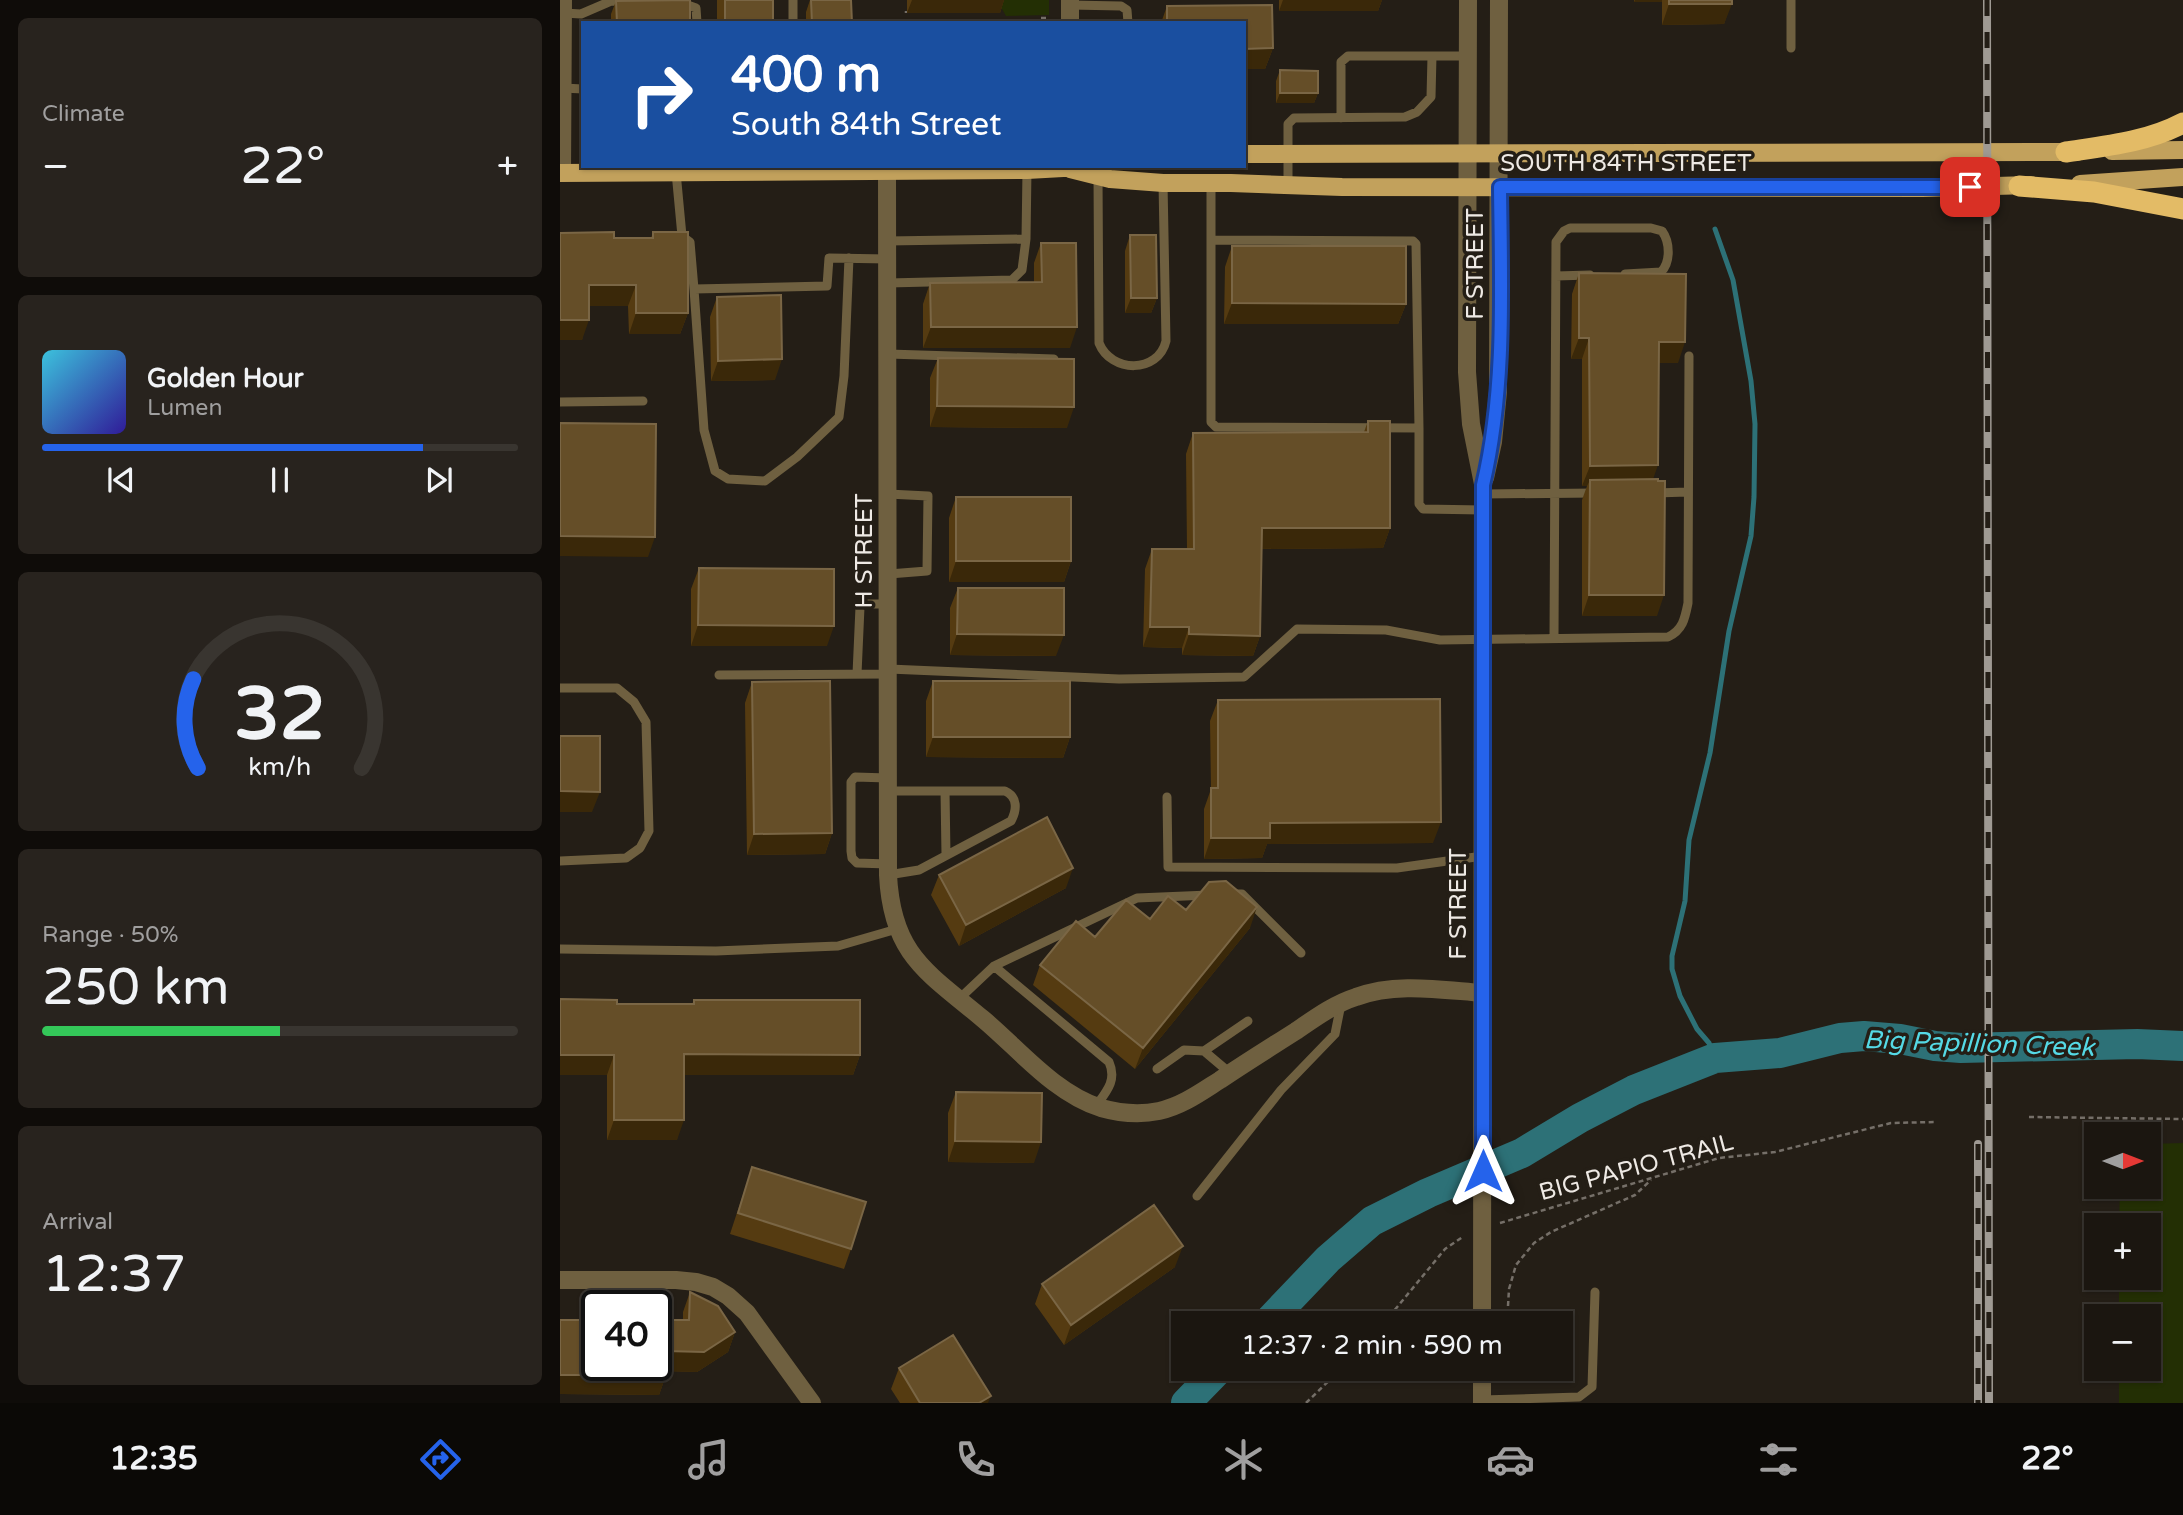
<!DOCTYPE html>
<meta charset="utf-8">
<style>
:root{--surface:#1b1610;--page:#28231e;--text:#f1f3f6;--muted:#a09f9f;--line:#393530;--accent:#2563eb}
body{margin:0;font-family:"Varela Round",sans-serif;background:var(--page);color:var(--text);height:100vh;display:flex;flex-direction:column;font-size:26px;white-space:nowrap}
*{box-sizing:border-box;margin:0}
p{font-size:23px;color:var(--muted)}
.icon{flex:none;width:38px;height:38px;fill:none;stroke:currentColor;stroke-width:2;stroke-linecap:round;stroke-linejoin:round}
.map{position:relative;flex:1;overflow:hidden}
.panel{display:flex;flex-direction:column;gap:18px;padding:18px;background:#0f0c09;width:560px}
.panel>*{flex:none}
.hud{position:absolute;left:21px;top:21px;width:665px;height:147px;border-radius:0px;box-shadow:0 2px 5px #0004,0 0 0 2px var(--line);background:#1a4fa0;color:#fff;overflow:hidden}
.needle{width:46px;rotate:90deg}
.buttons{position:absolute;left:1524px;top:1122px;display:grid;gap:14px}
.buttons a{display:grid;place-items:center;width:77px;height:77px;border-radius:0px;background:var(--surface);box-shadow:0 2px 5px #0004,0 0 0 2px var(--line);font-size:35px}
.speed{position:absolute;left:21px;top:1290px;display:flex;gap:14px;font-size:35px;font-weight:700;text-align:center}
.speed>*{display:grid;place-content:center;width:91px;height:91px;border-radius:50%;background:var(--surface);box-shadow:0 2px 5px #0004,0 0 0 2px var(--line);line-height:1}
.speed .limit{border:4px solid #111;border-radius:10px;background:#fff;color:#111}
.pin{position:absolute;display:grid;place-items:center;width:60px;height:60px;color:#fff;margin:-30px;border-radius:14px;box-shadow:0 4px 10px #0006}
.me{position:absolute;width:77px;margin:-38px;rotate:0deg;stroke-linejoin:round;filter:drop-shadow(0 0 5px #0008)}
.turn{display:flex;align-items:center;gap:24px;height:147px;padding:0 35px;font-size:32px}
.turn .icon{width:91px;height:91px;stroke-width:2.5}
.turn b{display:block;font-size:49px;line-height:60px}
.big{font-size:52px;font-weight:600;line-height:1.1}
.panel .tile{flex:1;display:flex;flex-direction:column;justify-content:center;gap:10px;min-width:0;padding:0 24px;border-radius:10px;background:var(--page)}
.panel .dial{align-items:center;gap:0}
.dial svg{height:182px;overflow:visible;fill:none;stroke:var(--line);stroke-width:7;stroke-linecap:round;text-anchor:middle}
.dial text{fill:var(--text);stroke:none}
.song{display:flex;align-items:center;gap:21px}
.cover{width:84px;height:84px;border-radius:10px;background:linear-gradient(135deg,hsl(190 70% 55%),hsl(250 70% 35%))}
.played{height:7px;border-radius:4px;background:linear-gradient(90deg,var(--accent) 80%,var(--line) 80%)}
.keys{display:flex;justify-content:space-around;direction:ltr}
.heat{display:flex;justify-content:space-between;align-items:center;font-size:38px;direction:ltr}
.charge{height:10px;border-radius:5px;background:linear-gradient(90deg,#34c759 50%,var(--line) 0)}
.trip{position:absolute;left:611px;top:1311px;width:402px;height:70px;border-radius:0px;background:var(--surface);box-shadow:0 2px 5px #0004,0 0 0 2px var(--line);font-weight:600;line-height:70px;text-align:center}
.tab-bar{display:flex;height:112px;justify-content:space-around;align-items:center;background:#0b0906;color:var(--muted)}
.tab-bar .icon{width:49px;height:49px}
.tab-bar .current{color:var(--accent)}
.tab-bar b{font-size:32px;color:var(--text)}
main{display:flex;flex:1;min-height:0}
.map>svg:first-child{display:block}
.green{fill:#232f04}
.lines{fill:none;stroke-linecap:round;stroke-linejoin:round}
.stream{stroke:#2d7177;stroke-width:5}
.river{stroke:#2d7177;stroke-width:30}
.path{stroke:#756f68;stroke-width:2.5;stroke-dasharray:5 3.5;stroke-linecap:butt}
.service{stroke:#6f6040;stroke-width:9}
.minor{stroke:#6f6040;stroke-width:18}
.tertiary{stroke:#6f6040;stroke-width:18}
.primary{stroke:#c2a15c;stroke-width:18}
.motorway{stroke:#e3bb66;stroke-width:21}
.rail-casing{stroke:#9f9a93;stroke-width:8}
.rail{stroke:#241e16;stroke-width:5;stroke-dasharray:16;stroke-linecap:butt}
.wall{fill:#553b11}
.shaded-wall{fill:#3a2809}
.building{fill:#654e28;stroke:#7a6645;stroke-width:2}
.route-casing{stroke:#184099;stroke-width:18}
.route{stroke:#2563eb;stroke-width:12}
.labels{text-anchor:middle;stroke-width:7;stroke-linejoin:round;paint-order:stroke}
.street-label{font-size:24px;fill:#eee9e4;stroke:#241e16}
.water-label{font-size:26px;font-style:italic;fill:#55d9e5;stroke:#241e16}
</style>
<main>
<section class="panel">
<div class="tile"><p>Climate</p>
<div class="heat"><a>−</a><b class="big">22°</b><a>+</a></div>
</div>
<div class="tile">
<div class="song"><i class="cover"></i><div><b>Golden Hour</b><p>Lumen</p></div></div>
<div class="played"></div>
<div class="keys"><svg class="icon" aria-label="previous" viewBox="0 0 24 24"><path d="M18 5L8 12l10 7zM5 5v14"/></svg><svg class="icon" aria-label="pause" viewBox="0 0 24 24"><path d="M8 5v14M16 5v14"/></svg><svg class="icon" aria-label="next" viewBox="0 0 24 24"><path d="M6 5l10 7-10 7zM19 5v14"/></svg></div>
</div>
<div class="tile dial"><svg viewBox="0 0 100 80">
<path d="M14 69A42 42 0 1 1 86 69"/>
<path d="M14 69A42 42 0 0 1 12 30" stroke="#2563eb"/>
<text x="50" y="56" font-size="32" font-weight="700">32</text>
<text x="50" y="72" font-size="11">km/h</text>
</svg></div>
<div class="tile"><p>Range · 50%</p><b class="big">250 km</b><div class="charge"></div></div>
<div class="tile"><p>Arrival</p><b class="big">12:37</b></div>
</section>
<div class="map">
<svg width="1623" height="1403" viewBox="0 0 1623 1403">
<rect width="100%" height="100%" fill="#241e16"/>
<path class="green" d="M440 0H489V15L446 16 442 9H440Z
M1623 1143V1403H1559V1369L1589 1368V1316H1559V1278H1589V1225H1559L1560 1187 1589 1186V1144Z"/>
<g class="lines">
<path class="stream" d="M1155 229 1173 280 1191 381 1195 424 1194 497 1191 536 1169 631 1150 753 1129 840 1125 901 1112 956V969L1120 996 1137 1029 1149 1043 1155 1058"/>
<path class="river" d="M707 1323 768 1259 812 1221 868 1193 962 1153 1020 1118 1074 1090 1155 1058 1220 1053 1280 1038 1304 1036 1340 1039 1375 1046 1401 1048 1577 1044 1623 1046
M626 1403 660 1368"/>
<path class="path" d="M346 11V13
M481 18H486
M1469 1117 1623 1119
M940 1223 1159 1158 1215 1152 1331 1123 1376 1122
M824 1323 885 1249 904 1236
M878 1323 907 1321
M947 1323 949 1289 956 1265 974 1243 991 1232 1075 1195 1091 1180
M746 1403 782 1368"/>
<path class="service" d="M233 0V23
M1231 0V48
M122 3 136 8 137 23
M510 5 561 6 567 10 568 23
M4 13 21 14 51 1 66 2
M3 88 23 89
M781 118V62L788 56H872
M116 172 122 236 130 242 134 289 267 286 269 258 328 259
M538 176 539 343C551 373 598 374 606 341L603 183
M651 183V422L656 427 859 428V504L863 509 923 510
M728 185V124L734 118 845 117 857 112 871 97 872 56H908
M651 240 853 241 856 244 859 428
M327 241 466 239
M996 276 1030 275
M328 283 452 280 462 270 466 239 467 170
M134 289 144 430 155 471 168 479 205 481 237 457 279 417 284 376 289 258
M328 354 494 359
M0 402 83 401
M1095 493 1128 492
M328 494 368 496 367 571 329 574
M923 494 1036 493
M994 638 996 242 1004 231 1010 228H1091L1102 231C1110 242 1111 262 1101 272L1065 274
M329 669 559 679 684 677 737 629 826 630 880 640 1108 637C1123 630 1125 618 1128 603L1129 356
M297 674 300 607 303 604H329
M159 675 329 674
M0 688H57L74 702 86 722 89 831 80 848 66 858 0 861
M328 791H445C458 797 457 810 451 821L359 870 328 875
M385 791 386 855
M607 797 608 867 837 868 923 856
M328 864 297 863 292 858 291 851V782L295 777 328 778
M670 894H682L741 953
M0 949 156 951 278 946 337 929
M434 966 549 1062C557 1080 547 1091 536 1106
M399 999 434 966 577 898 649 895
M597 1069 624 1050 644 1051
M670 1073 644 1051 688 1021
M637 1196 721 1090 775 1034 781 1004
M922 1400 1019 1397 1032 1387 1035 1292"/>
<path class="minor" d="M510 23V0
M327 171 328 875C332 955 367 972 423 1019 459 1049 494 1093 541 1108 559 1113 580 1115 599 1111 622 1106 641 1092 660 1080 685 1063 711 1047 736 1031 755 1018 774 1004 796 997 836 982 881 990 923 993
M2 173 3 0
M0 1280H116L136 1282 153 1287 168 1296 187 1313 252 1403"/>
<path class="tertiary" d="M908 0 907 372 911 424 923 484 922 1323
M925 478 933 442 938 392 939 0
M922 1403V1368"/>
<path class="primary" d="M1552 151 1623 150
M684 154 1517 152
M510 169 550 179 603 183H671L782 187 1362 188 1471 185
M0 173 467 170 521 167
M1520 184 1623 177"/>
<path class="motorway" d="M1506 152C1546 146 1587 142 1623 123
M1459 186 1534 192 1623 209"/>
<defs>
<path id="rail" d="M1427 0 1429 1403
M1418 1144V1403"/>
</defs>
<use href="#rail" class="rail-casing"/>
<use href="#rail" class="rail"/>
</g>
<path class="wall" d="M157 0H213V23H157Z
M250 0H291L292 23H246V12Z
M347 0H444L440 13H347Z
M719 0H822L818 11H719Z
M1074 0H1172L1164 24 1102 25V2H1074Z
M56 1 130 23H51V14Z
M712 5 713 48 705 69H684V23H601L607 6Z
M720 70 758 93 754 103H716V81Z
M93 232 128 313 120 334H69L68 306H29L22 340H0L54 238H91Z
M570 235 597 298 591 313H565V251Z
M481 243 510 348H363V304L370 283 474 282V263Z
M672 246 846 304 838 324H664L665 267Z
M1019 273 1118 363H1099L1093 479 1097 616H1022V500L1027 486H1022V359H1011L1012 294Z
M157 297 215 380 151 381 150 317Z
M378 358 507 428 370 427V378Z
M808 421 830 528 823 548 702 549 700 636 693 656 622 655V648L583 647 585 569 592 549H627L626 454 633 433 804 432Z
M396 497 511 561 504 582H389V518Z
M139 568 267 646H131V589Z
M398 588 496 656 390 655V608Z
M373 681 510 737 503 758 366 757V701Z
M192 682 272 833 265 854 187 855 185 703Z
M658 700 873 843 707 844 702 858 644 859V809L651 789 650 721Z
M379 875 506 888 399 946 371 895Z
M626 910 690 928 575 1069 473 985 480 965 535 937 590 919Z
M0 999 57 1004H132L134 1000 300 1055 293 1075H124L117 1140H47V1075H0Z
M396 1092 474 1163 388 1162V1113Z
M192 1167 291 1249 284 1269 170 1234Z
M615 1267 504 1345 475 1304 482 1284Z
M130 1292 158 1306 175 1332 168 1352 137 1372 106 1371V1375L99 1395 0 1394V1320H37V1365H96V1320H123V1312Z
M339 1368 428 1403H340L331 1389Z"/>
<path class="shaded-wall" d="M352 0H444L440 13H347Z
M723 0H822L818 11H719Z
M1075 0H1102V2H1074Z
M1109 4H1172L1164 24 1102 25Z
M713 48 705 69H684V49Z
M720 93H758L754 103H716Z
M29 285H76L68 306H21Z
M571 298H597L591 313H565Z
M672 303 846 304 838 324H664Z
M76 313H128L120 334H69Z
M0 320H29L22 340H0Z
M371 327H517L510 348H363Z
M1019 338H1029L1022 359H1011Z
M1099 342H1125L1118 363H1091Z
M222 359 215 380 151 381 158 361Z
M377 406 514 407 507 428 370 427Z
M1098 465 1091 485 1030 480 1027 486H1022L1030 466Z
M702 528H830L823 548 694 549Z
M0 536 95 537 88 557 0 556Z
M396 561H511L504 582H389Z
M1029 595H1104L1097 616H1022Z
M138 625 274 626 267 646H131Z
M590 627H629L622 648 583 647Z
M397 634 504 635 496 656 390 655Z
M629 634 700 636 693 656 622 655Z
M373 737H510L503 758 366 757Z
M0 791 40 792 32 812H0Z
M881 822 873 843 707 844 702 858 644 859 651 838 710 823Z
M272 833 265 854 187 855 194 834Z
M513 868 506 888 399 946 406 925Z
M697 907 690 928 575 1069 583 1048Z
M124 1054 300 1055 293 1075H117Z
M0 1055H54L47 1075H0Z
M54 1120H124L117 1140H47Z
M395 1141 481 1142 474 1163 388 1162Z
M623 1246 615 1267 504 1345 511 1325Z
M175 1332 168 1352 137 1372 99 1371 106 1351Z
M0 1375H106L99 1395 0 1394Z
M431 1396 428 1403H419Z"/>
<path class="building" d="M130 0V23H57L56 1Z
M165 0H213V23H165Z
M251 0H291L292 23H252Z
M1109 0H1172V4H1109Z
M712 5 713 48 684 49V23H607V6Z
M720 70 758 71V93H720Z
M54 232V238H93V232H128V313H76V285H29V320H0V233Z
M570 235H596L597 298H571Z
M481 243H516L517 327H371L370 283 482 282Z
M672 246H846V304L672 303Z
M1019 273 1126 274 1125 342H1099L1098 465 1030 466 1029 338H1019Z
M221 295 222 359 158 361 157 297Z
M378 358 514 359V407L377 406Z
M808 421H830V528H702L700 636 629 634V627H590L592 549H634L633 433 808 432Z
M0 423 96 424 95 537 0 536Z
M1098 479V481H1105L1104 595H1029L1030 480Z
M396 497H511V561H396Z
M139 568 274 569V626L138 625Z
M398 588H504V635L397 634Z
M270 681 272 833 194 834 192 682Z
M373 681H510V737H373Z
M880 699 881 822 710 823V838H651V788H658V700Z
M0 736H40V792L0 791Z
M487 817 513 868 406 925 379 875Z
M666 881 697 907 583 1048 480 965 516 921 535 937 566 900 590 919 608 896 626 910 649 882Z
M0 999 57 1000V1004H134V1000H300V1055L124 1054V1120H54V1055H0Z
M396 1092 482 1093 481 1142 395 1141Z
M192 1167 306 1202 291 1249 178 1213Z
M594 1205 623 1246 511 1325 482 1284Z
M130 1292 158 1306 175 1332 144 1352 106 1351V1375H0V1320H37V1365H96V1320H129Z
M393 1335 431 1396 419 1403H360L339 1368Z"/>
<g class="lines">
<defs>
<path id="route" d="M923 1171V485C946 388 941 286 940 187H1410"/>
</defs>
<use href="#route" class="route-casing"/>
<use href="#route" class="route"/>
</g>
<g class="labels">
<g class="street-label">
<text x="1066" y="171">SOUTH 84TH STREET</text>
<text transform="translate(915 264) rotate(-90)" y="8">F STREET</text>
<text transform="translate(304 551) rotate(-90)" y="8">H STREET</text>
<text transform="translate(898 904) rotate(-90)" y="8">F STREET</text>
<text transform="translate(1076 1167) rotate(-15)" y="8">BIG PAPIO TRAIL</text>
</g>
<g class="water-label">
<text transform="translate(1419 1043) rotate(2)" y="9">Big Papillion Creek</text>
</g>
</g>
</svg>
<div class="buttons">
<a><svg class="needle" viewBox="-14 -14 28 28"><path d="M0-13l5 13h-10z" fill="#e53935"/><path d="M0 13l5-13h-10z" fill="#a09f9f"/></svg></a>
<a>+</a>
<a>−</a>
</div>
<div class="speed"><div class="limit">40</div></div>
<div class="pin" style="left:1410px;top:187px;background:#d93025"><svg class="icon" aria-label="arrive" viewBox="0 0 24 24"><path d="M6 21V4h12l-3 4 3 4H6"/></svg></div>
<svg class="me" style="left:923px;top:1171px" viewBox="-20 -20 40 40"><path d="M0-17L14 15 0 8-14 15z" fill="#2563eb" stroke="#fff" stroke-width="4"/></svg>
<div class="trip">12:37 · 2 min · 590 m</div>
<div class="hud">
<div class="turn"><svg class="icon" aria-label="right" viewBox="0 0 24 24"><path d="M7 20v-9h11M14 6l5 5-5 5"/></svg><div><b>400 m</b>South 84th Street</div></div>
</div>
</div>
</main>
<nav class="tab-bar">
<b>12:35</b>
<svg class="icon current" aria-label="directions" viewBox="0 0 24 24"><path d="M12 3l9 9-9 9-9-9zM9 14v-3h6M13 9l2 2-2 2"/></svg>
<svg class="icon" aria-label="music" viewBox="0 0 24 24"><path d="M9 18V5l10-2v13"/><circle cx="6" cy="18" r="3"/><circle cx="16" cy="16" r="3"/></svg>
<svg class="icon" aria-label="phone" viewBox="0 0 24 24"><path d="M5 4h4l2 5-3 2q2 4 5 5l2-3 5 2v4C11 20 4 13 5 4z"/></svg>
<svg class="icon" aria-label="climate" viewBox="0 0 24 24"><path d="M12 3v18M4 7l16 10M4 17L20 7"/></svg>
<svg class="icon" aria-label="car" viewBox="0 0 24 24"><path d="M5 17H2v-5l4-1 3-4h7l3 4 3 1v5h-3M9 17h6M6 11h13"/><circle cx="7" cy="17" r="2"/><circle cx="17" cy="17" r="2"/></svg>
<svg class="icon" aria-label="filters" viewBox="0 0 24 24"><path d="M4 7h16M4 17h16"/><circle cx="9" cy="7" r="2"/><circle cx="15" cy="17" r="2"/></svg>
<b>22°</b>
</nav>
